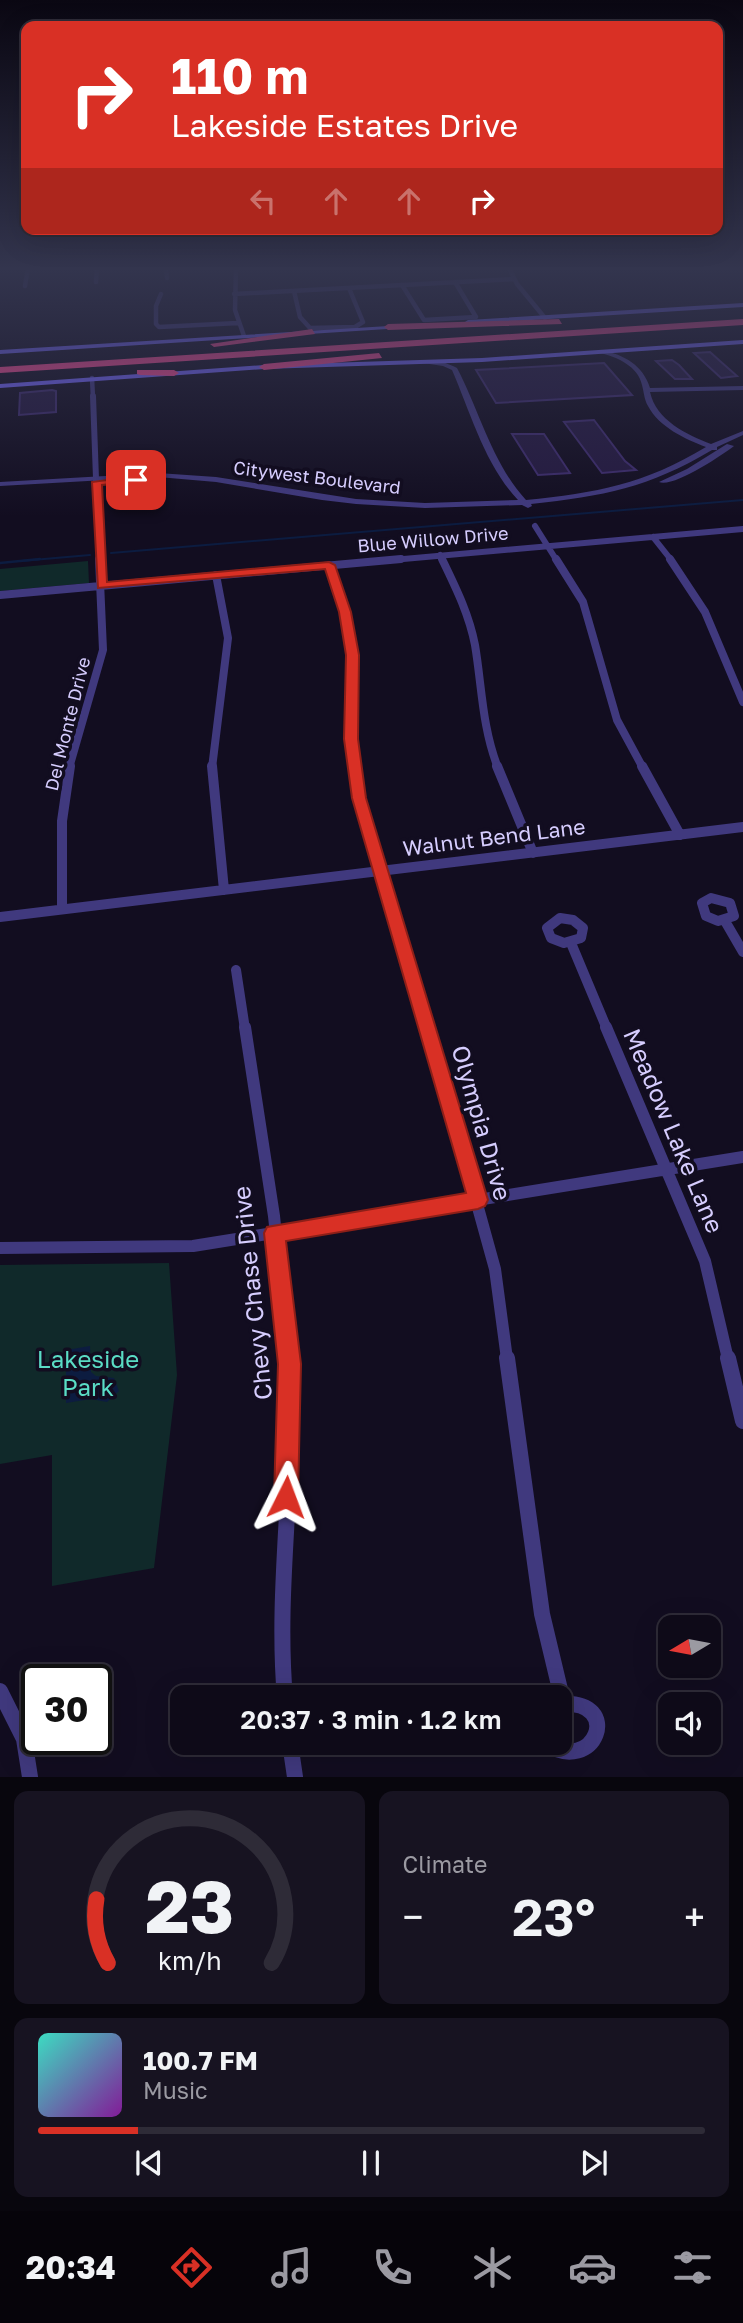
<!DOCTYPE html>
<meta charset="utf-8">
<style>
:root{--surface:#0e0a18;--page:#171321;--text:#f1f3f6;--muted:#9b9aa2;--line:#2e2b37;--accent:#d93025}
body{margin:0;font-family:"Golos Text",sans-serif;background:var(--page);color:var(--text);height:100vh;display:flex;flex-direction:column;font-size:26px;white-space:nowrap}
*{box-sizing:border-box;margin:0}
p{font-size:23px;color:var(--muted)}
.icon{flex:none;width:38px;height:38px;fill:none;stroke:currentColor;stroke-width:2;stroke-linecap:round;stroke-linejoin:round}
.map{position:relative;height:1777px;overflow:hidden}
.drawer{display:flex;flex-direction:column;gap:14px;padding:14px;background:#08060d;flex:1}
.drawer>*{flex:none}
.guide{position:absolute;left:21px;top:21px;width:702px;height:214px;border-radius:14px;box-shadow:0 7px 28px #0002,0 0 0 2px var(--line);background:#d93025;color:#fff;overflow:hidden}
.needle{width:46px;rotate:260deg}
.buttons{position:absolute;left:658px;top:1615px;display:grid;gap:14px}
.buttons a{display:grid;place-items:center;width:63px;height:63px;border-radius:14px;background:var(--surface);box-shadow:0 7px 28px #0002,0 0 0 2px var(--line);font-size:35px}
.speed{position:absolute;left:21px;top:1664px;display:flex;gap:14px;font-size:35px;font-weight:700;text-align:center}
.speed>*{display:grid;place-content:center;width:91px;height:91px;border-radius:50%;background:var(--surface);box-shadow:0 7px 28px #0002,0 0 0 2px var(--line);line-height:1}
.speed .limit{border:4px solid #111;border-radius:10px;background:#fff;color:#111}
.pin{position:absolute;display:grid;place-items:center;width:60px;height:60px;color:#fff;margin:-30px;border-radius:14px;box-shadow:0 4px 10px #0006}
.me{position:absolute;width:77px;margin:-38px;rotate:3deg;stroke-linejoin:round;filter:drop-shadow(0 0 5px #0008)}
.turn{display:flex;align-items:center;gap:24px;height:147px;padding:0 35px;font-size:32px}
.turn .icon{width:91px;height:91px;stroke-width:2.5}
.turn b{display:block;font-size:49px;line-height:60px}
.lanes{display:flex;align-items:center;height:66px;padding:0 35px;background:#0003;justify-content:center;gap:35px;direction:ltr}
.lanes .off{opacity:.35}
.big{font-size:52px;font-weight:600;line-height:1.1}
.drawer .widget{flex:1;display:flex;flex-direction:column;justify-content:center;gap:10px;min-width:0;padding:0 24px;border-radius:14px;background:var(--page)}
.drawer .dial{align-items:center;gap:0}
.dial svg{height:182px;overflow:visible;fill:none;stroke:var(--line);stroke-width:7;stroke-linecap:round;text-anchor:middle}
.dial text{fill:var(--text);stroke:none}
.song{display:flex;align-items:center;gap:21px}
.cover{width:84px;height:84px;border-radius:10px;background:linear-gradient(135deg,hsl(170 70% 55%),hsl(290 70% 35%))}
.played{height:7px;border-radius:4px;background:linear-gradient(90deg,var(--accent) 15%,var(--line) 15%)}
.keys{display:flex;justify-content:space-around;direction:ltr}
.heat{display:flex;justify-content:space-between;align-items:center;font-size:38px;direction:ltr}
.drawer .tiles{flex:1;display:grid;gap:14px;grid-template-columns:1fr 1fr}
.widget:last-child{grid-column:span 2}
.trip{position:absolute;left:170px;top:1685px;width:402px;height:70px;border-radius:14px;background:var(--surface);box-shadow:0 7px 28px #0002,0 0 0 2px var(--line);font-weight:600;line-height:70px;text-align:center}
.menu{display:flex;height:112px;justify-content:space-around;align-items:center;background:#06040a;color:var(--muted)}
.menu .icon{width:49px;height:49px}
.menu .active{color:var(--accent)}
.menu b{font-size:32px;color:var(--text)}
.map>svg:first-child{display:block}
.green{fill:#10292a}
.water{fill:#0c1c40}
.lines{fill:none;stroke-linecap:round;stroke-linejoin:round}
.stream-far1{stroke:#0c1c40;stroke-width:2}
.stream{stroke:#0c1c40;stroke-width:2.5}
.building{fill:#241940;stroke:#3d2c6c;stroke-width:2}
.minor-far5{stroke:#40397e;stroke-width:4.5}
.minor-far4{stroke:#40397e;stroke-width:6}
.minor-far3{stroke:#40397e;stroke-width:8}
.minor-far2{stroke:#40397e;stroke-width:10}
.minor-far1{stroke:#40397e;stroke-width:12}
.minor{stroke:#40397e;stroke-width:16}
.tertiary{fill:#40397e;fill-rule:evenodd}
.secondary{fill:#7465fc;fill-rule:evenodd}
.motorway{fill:#fc4a93;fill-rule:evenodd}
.route{fill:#d93025;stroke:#8d1f18;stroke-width:2}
.labels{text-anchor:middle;stroke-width:7;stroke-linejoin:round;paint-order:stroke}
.far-street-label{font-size:18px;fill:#d6cdfe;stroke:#120d20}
.street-label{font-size:21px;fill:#d6cdfe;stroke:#120d20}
.near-street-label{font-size:24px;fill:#d6cdfe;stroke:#120d20}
.near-park-label{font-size:24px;fill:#5adcc5;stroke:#120d20}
</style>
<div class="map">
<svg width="743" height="1777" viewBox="0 0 743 1777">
<rect width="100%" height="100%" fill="#120d20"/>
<path class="green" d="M88 561 89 583 0 591V569Z
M169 1263 177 1375 154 1568 52 1586V1455L0 1464V1265Z"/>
<path class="water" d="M90 1346 91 1372 96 1376 114 1378 119 1391 107 1402 91 1399 66 1403V1350Z"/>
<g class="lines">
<path class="stream-far1" d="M111 553 743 500
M21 561 90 555"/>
<path class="stream" d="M0 563 40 559"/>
</g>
<path class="building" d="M710 352 720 361 737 376 721 378 694 353Z
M672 360 679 365 692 379H675L656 361Z
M604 363 632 395 496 403 476 370Z
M52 390 56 391V412L19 415 20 393Z
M594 420 625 461 636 470 602 473 564 422Z
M512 434H544L570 473 538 475Z"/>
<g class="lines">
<path class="minor-far5" d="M166 268 167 278
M236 268 235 310 244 336
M509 268 517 284 545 318
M96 282 97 268
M402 285 424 320 476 317 455 282
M25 286 28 268
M294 291 300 317 310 328 355 327 363 322 349 288
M161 294 156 306V324L159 327 238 323
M234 294 513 279
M92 378 93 398"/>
<path class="minor-far4" d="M93 396 99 561
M535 526 557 561
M653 537 672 561
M440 555 443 561
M381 561 743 529"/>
<path class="minor-far3" d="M442 559C456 588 469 614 475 645 482 687 482 727 498 768
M556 559 583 602 617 720 643 768
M670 559 705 612 743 702
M329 565C339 594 350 623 353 654 357 692 350 729 355 768
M0 595 401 559
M69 768 103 650 99 559
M212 768 228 638 216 575"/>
<path class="minor-far2" d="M212 766 224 890
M355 766 359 798 429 1029
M497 766 533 853
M642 766 680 835
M711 898 730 903 734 916 718 921 706 916 702 903Z
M62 909V821L70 766
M0 917 743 827
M560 918 573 920 583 928 581 938 564 943 551 938 547 928Z
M725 921 743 952
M571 943 607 1029
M236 970 245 1029"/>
<path class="minor-far1" d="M245 1027 274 1216 289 1359
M428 1027 495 1269 507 1359
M606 1027 705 1261 728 1359
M0 1248 193 1246 743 1157"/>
<path class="minor" d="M507 1358 542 1614 563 1702
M728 1358 743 1421
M0 1691 24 1739 30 1777
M285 1698C275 1584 297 1471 289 1358
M290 1743 295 1777
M545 1743C595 1777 625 1699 560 1704"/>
<path class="tertiary" d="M602 350C624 355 643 365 650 388L743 386V390L650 392C656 420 687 435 711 444L743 431V435L717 447V450H712C648 488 604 496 531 504L532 506 528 508 522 505 425 508 356 504 322 500 216 482 158 477 0 486V482L158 473 216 477 356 499 425 503 518 500C485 465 471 414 452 370L443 366 423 363 422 362C433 358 447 363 457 368 480 412 492 463 526 500 596 493 645 484 706 447 685 439 659 427 648 406 644 399 644 392 642 385 638 366 617 357 600 353Z
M727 444 734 446C721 456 673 488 659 482L687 469Z"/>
<path class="secondary" d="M743 303V307L468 324 465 322 468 320Z
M405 325 403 328 0 354V350Z
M743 340V344L482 362 264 369 0 388V384L264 365 482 358Z"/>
<path class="motorway" d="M559 319 562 324 388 330 384 327 388 324Z
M743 319V325L0 373V367Z
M312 329 315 334 214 347 210 344Z
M379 353 382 358 264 370 259 367 264 364Z
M137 370H174L179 373 174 376 140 375 137 374Z"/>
</g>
<linearGradient id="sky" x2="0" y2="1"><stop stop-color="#0a0712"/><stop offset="0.52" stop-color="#33354e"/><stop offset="1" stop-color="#33354e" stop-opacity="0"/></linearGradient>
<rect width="743" height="517" fill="url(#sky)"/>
<path class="route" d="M136 476 139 482 102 485 107 582 329 562 335 565 351 612 359 655 358 739 366 798 488 1200 485 1206 478 1209 286 1241 301 1364 298 1497 295 1506 286 1510 277 1506 274 1497 278 1364 264 1233 267 1227 466 1193 352 798 344 739 346 655 339 612 325 569 98 588 92 482Z"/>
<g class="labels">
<g class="far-street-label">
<text transform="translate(317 478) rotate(7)" y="6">Citywest Boulevard</text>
<text transform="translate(433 540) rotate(-5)" y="6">Blue Willow Drive</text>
<text transform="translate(68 724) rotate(-76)" y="6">Del Monte Drive</text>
</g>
<g class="street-label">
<text transform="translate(494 838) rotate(-7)" y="7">Walnut Bend Lane</text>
</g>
<g class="near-street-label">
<text transform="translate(481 1123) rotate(74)" y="8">Olympia Drive</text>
<text transform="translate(673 1131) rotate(67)" y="8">Meadow Lake Lane</text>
<text transform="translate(253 1293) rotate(-96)" y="8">Chevy Chase Drive</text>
</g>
<g class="near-park-label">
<text x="88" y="1368">Lakeside<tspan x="88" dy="28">Park</tspan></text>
</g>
</g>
</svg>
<div class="buttons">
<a><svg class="needle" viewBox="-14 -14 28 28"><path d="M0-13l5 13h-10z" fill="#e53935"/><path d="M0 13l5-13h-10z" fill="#9b9aa2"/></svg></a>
<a><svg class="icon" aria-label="sound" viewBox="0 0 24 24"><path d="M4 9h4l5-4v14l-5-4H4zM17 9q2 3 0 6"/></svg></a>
</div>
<div class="speed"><div class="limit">30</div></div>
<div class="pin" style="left:136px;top:480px;background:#d93025"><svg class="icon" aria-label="arrive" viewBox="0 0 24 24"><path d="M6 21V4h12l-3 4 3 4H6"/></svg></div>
<svg class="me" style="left:286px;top:1497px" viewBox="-20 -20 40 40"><path d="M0-17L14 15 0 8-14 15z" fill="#d93025" stroke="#fff" stroke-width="4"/></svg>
<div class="trip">20:37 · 3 min · 1.2 km</div>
<div class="guide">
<div class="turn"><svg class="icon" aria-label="right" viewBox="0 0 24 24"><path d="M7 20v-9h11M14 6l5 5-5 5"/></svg><div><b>110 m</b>Lakeside Estates Drive</div></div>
<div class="lanes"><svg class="icon off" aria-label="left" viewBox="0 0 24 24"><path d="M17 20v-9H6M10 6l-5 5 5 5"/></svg><svg class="icon off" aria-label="ahead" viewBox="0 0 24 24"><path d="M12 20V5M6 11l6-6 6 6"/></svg><svg class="icon off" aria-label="ahead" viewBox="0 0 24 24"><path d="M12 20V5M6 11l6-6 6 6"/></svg><svg class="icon" aria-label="right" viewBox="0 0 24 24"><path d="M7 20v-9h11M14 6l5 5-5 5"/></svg></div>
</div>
</div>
<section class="drawer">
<div class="tiles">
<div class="widget dial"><svg viewBox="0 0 100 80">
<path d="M14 69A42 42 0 1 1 86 69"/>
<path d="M14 69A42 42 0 0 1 9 41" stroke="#d93025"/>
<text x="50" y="56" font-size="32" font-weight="700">23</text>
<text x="50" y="72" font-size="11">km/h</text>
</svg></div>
<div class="widget"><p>Climate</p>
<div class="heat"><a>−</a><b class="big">23°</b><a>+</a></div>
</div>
<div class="widget">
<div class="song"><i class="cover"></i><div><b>100.7 FM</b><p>Music</p></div></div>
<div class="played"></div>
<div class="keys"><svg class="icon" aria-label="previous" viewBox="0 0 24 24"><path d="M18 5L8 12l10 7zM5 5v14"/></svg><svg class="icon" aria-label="pause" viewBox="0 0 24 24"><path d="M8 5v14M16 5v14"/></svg><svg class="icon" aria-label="next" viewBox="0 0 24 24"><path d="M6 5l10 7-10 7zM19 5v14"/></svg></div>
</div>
</div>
</section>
<nav class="menu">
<b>20:34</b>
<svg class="icon active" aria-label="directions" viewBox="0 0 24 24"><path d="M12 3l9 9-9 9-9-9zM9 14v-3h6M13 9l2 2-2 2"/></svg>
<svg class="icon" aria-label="music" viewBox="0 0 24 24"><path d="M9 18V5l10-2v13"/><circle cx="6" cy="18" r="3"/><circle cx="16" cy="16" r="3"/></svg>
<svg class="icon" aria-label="phone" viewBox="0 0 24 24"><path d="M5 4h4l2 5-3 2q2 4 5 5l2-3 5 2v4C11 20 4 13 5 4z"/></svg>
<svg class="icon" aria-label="climate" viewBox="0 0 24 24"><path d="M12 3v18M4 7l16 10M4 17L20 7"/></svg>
<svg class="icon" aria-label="car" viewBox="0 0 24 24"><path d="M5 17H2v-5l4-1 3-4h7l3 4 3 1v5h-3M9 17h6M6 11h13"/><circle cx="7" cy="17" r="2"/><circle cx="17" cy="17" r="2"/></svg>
<svg class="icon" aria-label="filters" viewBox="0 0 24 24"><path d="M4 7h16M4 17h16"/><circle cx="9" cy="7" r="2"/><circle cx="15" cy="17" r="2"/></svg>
</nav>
